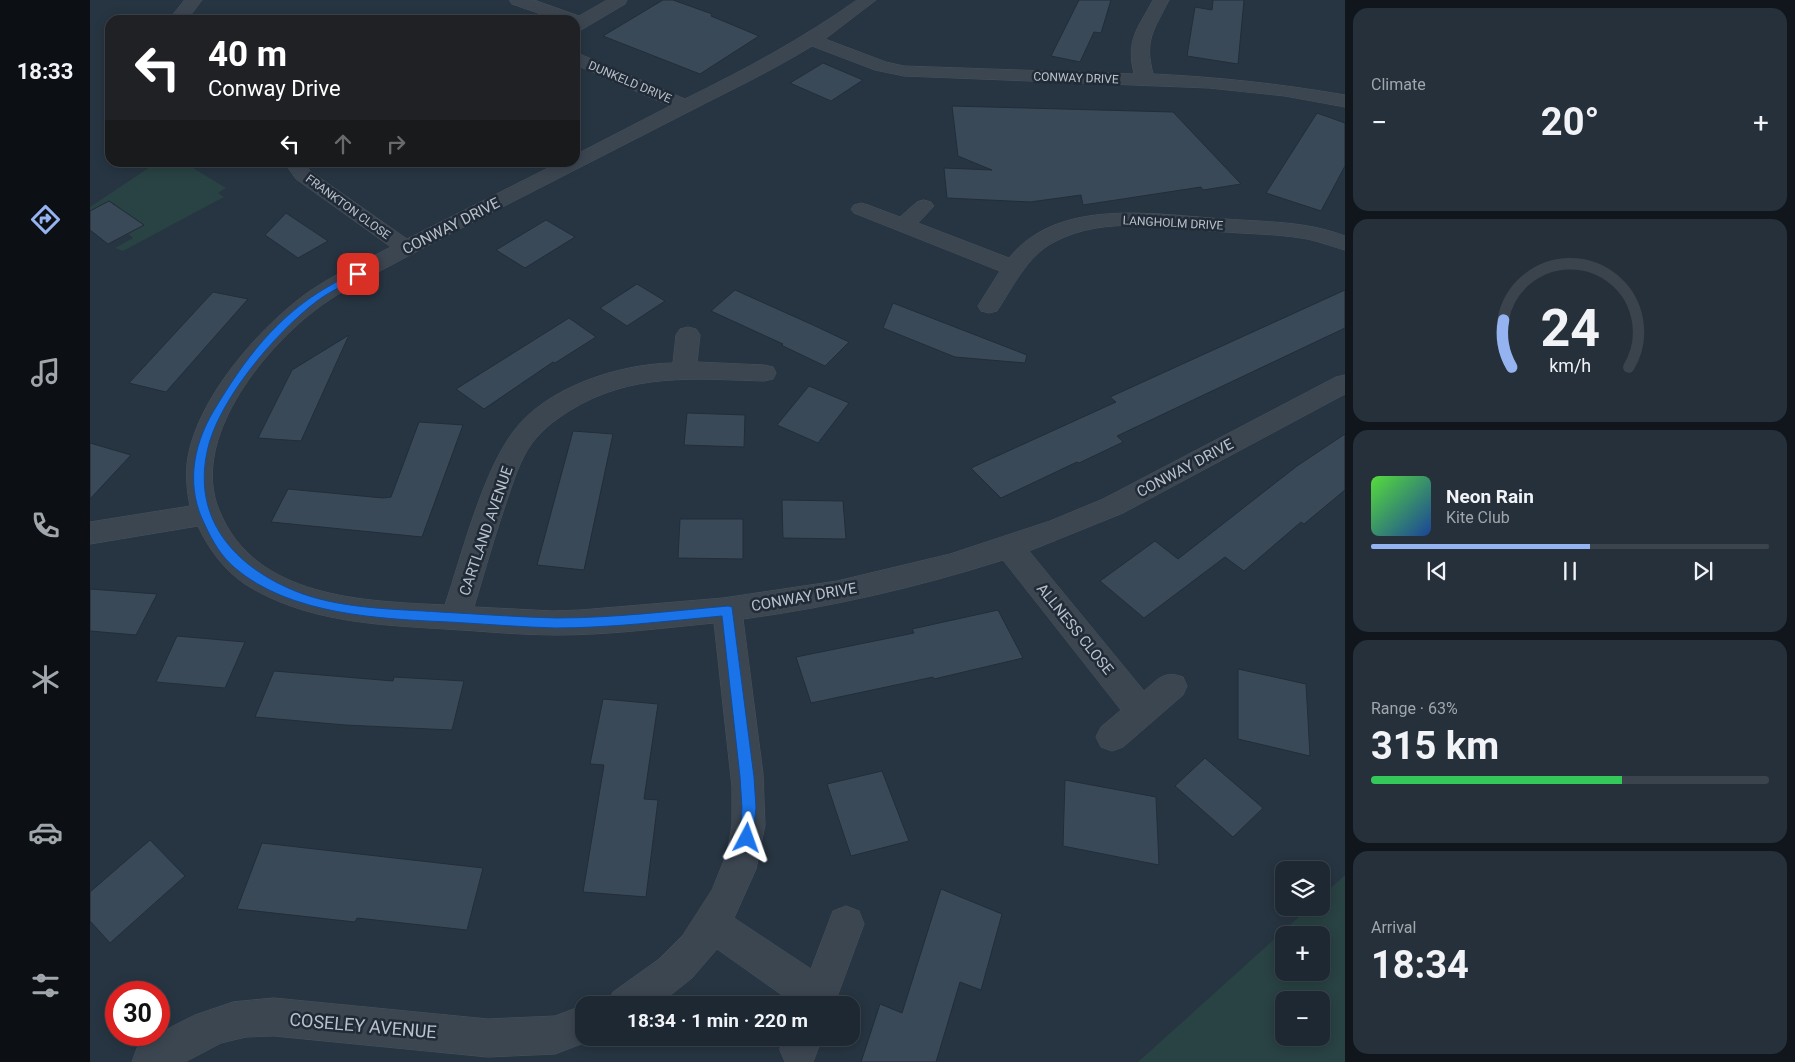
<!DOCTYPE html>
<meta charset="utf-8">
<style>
:root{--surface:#1d2832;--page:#25303a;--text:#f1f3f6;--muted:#a0a6ac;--line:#3b444d;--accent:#95b2f1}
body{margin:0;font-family:Roboto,sans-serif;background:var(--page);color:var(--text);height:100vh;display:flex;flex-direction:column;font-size:19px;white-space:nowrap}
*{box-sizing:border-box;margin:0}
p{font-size:16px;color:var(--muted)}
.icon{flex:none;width:28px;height:28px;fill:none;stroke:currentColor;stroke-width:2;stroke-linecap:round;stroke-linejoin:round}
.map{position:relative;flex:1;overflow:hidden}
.side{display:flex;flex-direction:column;gap:8px;padding:8px;background:#10161c;width:450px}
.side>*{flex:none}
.guide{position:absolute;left:15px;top:15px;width:475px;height:152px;border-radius:15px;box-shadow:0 2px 12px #0003,0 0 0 1px var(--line);background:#202124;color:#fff;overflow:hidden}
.tools{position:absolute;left:1185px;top:861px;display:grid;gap:10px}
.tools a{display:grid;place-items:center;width:55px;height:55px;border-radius:10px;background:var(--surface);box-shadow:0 2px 12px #0003,0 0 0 1px var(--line);font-size:25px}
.speed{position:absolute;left:15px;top:981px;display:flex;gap:10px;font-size:25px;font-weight:700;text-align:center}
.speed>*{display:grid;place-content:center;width:65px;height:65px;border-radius:50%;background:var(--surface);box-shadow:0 2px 12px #0003,0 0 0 1px var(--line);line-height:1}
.speed .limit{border:8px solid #d22;background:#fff;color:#111}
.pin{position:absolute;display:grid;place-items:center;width:42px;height:42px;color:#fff;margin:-21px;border-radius:10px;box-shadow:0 2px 8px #0006}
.me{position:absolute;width:55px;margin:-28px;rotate:4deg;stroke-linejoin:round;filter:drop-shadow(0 0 4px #0008)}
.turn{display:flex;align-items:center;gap:18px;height:105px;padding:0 20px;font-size:22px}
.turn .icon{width:65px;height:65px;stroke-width:2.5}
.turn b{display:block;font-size:35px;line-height:42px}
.lanes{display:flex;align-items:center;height:48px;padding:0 20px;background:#0003;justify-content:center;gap:25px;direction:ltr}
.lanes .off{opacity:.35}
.big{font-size:38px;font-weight:700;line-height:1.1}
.side .widget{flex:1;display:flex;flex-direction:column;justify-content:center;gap:8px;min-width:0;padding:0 18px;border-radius:15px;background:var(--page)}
.side .dial{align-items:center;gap:0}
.dial svg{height:130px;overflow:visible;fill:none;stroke:var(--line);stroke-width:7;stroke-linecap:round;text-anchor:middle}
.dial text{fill:var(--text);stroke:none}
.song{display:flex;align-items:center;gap:15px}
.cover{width:60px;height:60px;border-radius:8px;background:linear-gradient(135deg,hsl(110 70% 55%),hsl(220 70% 35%))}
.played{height:5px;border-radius:2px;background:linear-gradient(90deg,var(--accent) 55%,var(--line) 55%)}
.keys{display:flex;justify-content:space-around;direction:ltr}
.heat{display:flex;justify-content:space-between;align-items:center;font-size:28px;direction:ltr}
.charge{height:8px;border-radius:4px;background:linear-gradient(90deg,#34c759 63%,var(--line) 0)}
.trip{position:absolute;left:485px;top:996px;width:285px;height:50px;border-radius:15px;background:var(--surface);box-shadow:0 2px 12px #0003,0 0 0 1px var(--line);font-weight:700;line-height:50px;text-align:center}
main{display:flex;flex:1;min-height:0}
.tabs{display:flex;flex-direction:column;width:90px;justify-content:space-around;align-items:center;background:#0c1014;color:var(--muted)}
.tabs .icon{width:35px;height:35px}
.tabs .on{color:var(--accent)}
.tabs b{font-size:22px;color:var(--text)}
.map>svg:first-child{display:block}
.green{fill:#294243;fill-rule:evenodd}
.building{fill:#3a4957;stroke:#222d39}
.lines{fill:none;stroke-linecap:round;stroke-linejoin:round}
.minor-casing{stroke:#48525e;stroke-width:1}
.minor{fill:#3c4651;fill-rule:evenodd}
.route{fill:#1a73e8;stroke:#114b97}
.labels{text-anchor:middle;stroke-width:5;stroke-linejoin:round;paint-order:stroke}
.far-street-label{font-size:12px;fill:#b9c1cb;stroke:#202b37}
.street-label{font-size:15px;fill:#b9c1cb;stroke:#202b37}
.near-street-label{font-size:18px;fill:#b9c1cb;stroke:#202b37}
</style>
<main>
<nav class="tabs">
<b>18:33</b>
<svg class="icon on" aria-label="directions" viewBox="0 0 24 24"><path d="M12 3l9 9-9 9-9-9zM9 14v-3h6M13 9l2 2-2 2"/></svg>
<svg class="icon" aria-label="music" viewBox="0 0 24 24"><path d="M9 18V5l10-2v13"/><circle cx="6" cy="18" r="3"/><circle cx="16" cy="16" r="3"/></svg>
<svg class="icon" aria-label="phone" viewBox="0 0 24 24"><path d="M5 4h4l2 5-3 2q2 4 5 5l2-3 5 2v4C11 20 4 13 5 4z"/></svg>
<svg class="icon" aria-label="climate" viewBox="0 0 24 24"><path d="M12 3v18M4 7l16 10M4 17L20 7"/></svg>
<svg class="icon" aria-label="car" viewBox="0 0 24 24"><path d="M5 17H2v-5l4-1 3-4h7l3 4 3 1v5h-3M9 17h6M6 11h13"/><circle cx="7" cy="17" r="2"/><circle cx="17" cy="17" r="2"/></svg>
<svg class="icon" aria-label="filters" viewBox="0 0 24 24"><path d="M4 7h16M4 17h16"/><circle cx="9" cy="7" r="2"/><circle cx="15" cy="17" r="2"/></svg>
</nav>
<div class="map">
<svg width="1255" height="1062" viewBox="0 0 1255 1062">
<rect width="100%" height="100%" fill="#273542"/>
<path class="green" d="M66 163H95L136 188 128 193 134 197 33 251 25 248 43 238 38 234 54 225 20 201 0 211V207Z
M1255 875V1062H1048L1219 908H1231V897ZM1194 935H1231V972H1194ZM1194 1000H1231V1038H1194Z"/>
<path class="building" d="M573 0H583L622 14 621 16 669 36 610 74 513 36Z
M989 0H1021L1011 33 1004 32 990 62 961 56Z
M1123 0H1154L1148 64 1097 56 1105 7 1122 10Z
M733 63 773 80 741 101 700 83Z
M862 106 1083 112 1151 184 1113 190 1111 187 993 205 991 195 940 202 857 198 854 168 902 170 868 156Z
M1227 113 1255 123V166L1231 211 1176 193Z
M19 201 54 225 18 244 0 230V211Z
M196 213 238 241 208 258 175 235Z
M456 220 485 237 435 268 406 250Z
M547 284 575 301 537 326 510 308Z
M645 290 723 325 759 342 735 366 691 345 693 344 621 311Z
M1255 290V328L1027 436 1033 442 989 463 987 462 911 498 881 468 1026 402 1020 397Z
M123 292 158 299 76 392 39 383Z
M803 303 937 355 935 363 865 357 793 328Z
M479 318 506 337 465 363 463 362 394 409 366 389Z
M259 335 211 441 168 438 202 370Z
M719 386 759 403 728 443 687 425Z
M597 413 655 415 654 447 594 445Z
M329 422 373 425 332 537 181 522 198 489 293 498 301 497Z
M483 431 523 434 494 570 447 565Z
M1255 434V490L1214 524 1211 522 1154 571 1135 557 1054 618 1010 581 1065 541 1088 559 1207 466Z
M0 443 41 455 0 499Z
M692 500 753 501 756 539 693 538Z
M590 519H653V559L588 558Z
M0 589 67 594 46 635 0 631Z
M908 610 933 658 844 679 843 677 721 703 706 657 824 633 822 629Z
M87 636 155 642 135 688 66 682Z
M1148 669 1216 684 1220 756 1148 739Z
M184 671 303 681 304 677 374 681 362 730 255 725 165 717Z
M513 699 568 704 554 799 568 800 556 897 493 892 514 765 500 764Z
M1115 758 1173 808 1143 837 1085 786Z
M792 771 819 841 761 856 737 784Z
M975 780 1066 797 1069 865 973 846Z
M60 840 95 876 20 943 0 921V892Z
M172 843 393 868 377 930 267 918 265 922 147 909Z
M851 889 912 914 891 990 870 982 846 1062H771L790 1004 812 1013Z"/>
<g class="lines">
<defs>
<path id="minor" d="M95 0H112L97 20H79Z
M420 0H444L489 16 517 0H537L535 4 491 30 485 31V20H468L422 4Z
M767 0H786L735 39 796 62 814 66 1044 74C1036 39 1047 30 1063 0H1079C1064 30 1054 39 1063 74 1128 77 1191 84 1255 95V107L1195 96 1119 88 814 76 785 70 722 46C683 70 641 90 600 111 529 147 458 184 387 220 354 237 320 255 288 272 266 284 244 295 224 311 172 351 100 440 129 510 165 599 274 601 355 605 372 554 392 474 423 432 456 387 529 364 583 363L586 335 590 329 598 327 606 329 610 335 607 362 674 365 683 367 686 373 683 379 674 381C604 379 541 372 479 411 463 421 448 433 438 449 427 467 421 489 414 509 403 541 394 574 384 607L463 611 491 610 633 598 747 581 860 554 960 521 1013 499 1246 377 1255 375V394L1033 513 939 551 1054 691C1068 679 1074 670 1093 677L1097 686 1093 695 1033 747 1022 751 1011 747 1006 737 1011 727 1031 710 913 560C828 587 742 607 653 619L673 774 675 825 666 869 644 918 721 969 743 911 756 906 769 911 774 924 744 1005H706L627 949 602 978 568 1005H517L523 992 569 959 593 935 622 890 637 853 642 825V787L624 623C572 628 519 635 466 635 429 635 392 631 356 629 288 625 215 622 155 584 134 570 118 548 108 526L0 544V522L100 506C97 492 96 479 97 464 104 401 170 326 220 291 245 274 274 261 301 247L206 179 194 162H214L220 171 317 239 470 162H485V155L580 106 486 65 485 52 595 99C656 69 712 39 767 0Z
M834 200 841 202 844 206 828 223 919 258C969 196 1066 215 1135 219 1175 222 1216 221 1255 236V250C1240 246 1226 240 1211 238 1186 234 1161 234 1136 232 1080 229 1016 214 964 242 937 256 923 287 907 311L899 313 891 311 888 306 910 271 764 213 761 209 764 205 771 203 778 205 810 217 827 202Z
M184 998 398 1019 465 1016 494 1005V1038H507L465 1054 398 1057 184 1036 156 1037 131 1043 95 1062H42L47 1048 81 1027 105 1015 143 1002Z
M694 1038H732L723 1062H695L690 1050Z"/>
</defs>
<use href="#minor" class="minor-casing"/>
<use href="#minor" class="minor"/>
</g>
<path class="route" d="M268 271 273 274 272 276C257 284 240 291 227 301 186 332 127 401 117 452 102 524 150 571 213 594 256 609 305 609 350 612 388 614 427 617 466 618 523 618 581 611 638 606L642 607 664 777 666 808 662 843 657 845 652 843 650 838 652 808 650 777 632 616C577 621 521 628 465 628 430 627 395 624 359 622 291 619 200 615 145 568 131 556 123 542 115 525 96 488 102 448 123 412 154 360 187 315 241 285 250 280 259 274 268 271Z"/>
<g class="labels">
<g class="far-street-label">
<text transform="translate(986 78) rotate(2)" y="4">CONWAY DRIVE</text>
<text transform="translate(540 82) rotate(23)" y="4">DUNKELD DRIVE</text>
<text transform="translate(258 207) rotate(36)" y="4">FRANKTON CLOSE</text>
<text transform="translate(1083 223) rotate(3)" y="4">LANGHOLM DRIVE</text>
</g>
<g class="street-label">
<text transform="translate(361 226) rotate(-27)" y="5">CONWAY DRIVE</text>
<text transform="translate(1095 468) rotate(-28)" y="5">CONWAY DRIVE</text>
<text transform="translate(396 531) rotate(-71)" y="5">CARTLAND AVENUE</text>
<text transform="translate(714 597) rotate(-10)" y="5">CONWAY DRIVE</text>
<text transform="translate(985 629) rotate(51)" y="5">ALLNESS CLOSE</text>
</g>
<g class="near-street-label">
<text transform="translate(273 1026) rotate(5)" y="6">COSELEY AVENUE</text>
</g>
</g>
</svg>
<div class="tools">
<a><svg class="icon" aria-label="layers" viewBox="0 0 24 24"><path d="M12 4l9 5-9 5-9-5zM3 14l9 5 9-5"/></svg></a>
<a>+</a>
<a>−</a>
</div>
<div class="speed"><div class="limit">30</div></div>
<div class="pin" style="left:268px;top:274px;background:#d93025"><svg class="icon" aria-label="arrive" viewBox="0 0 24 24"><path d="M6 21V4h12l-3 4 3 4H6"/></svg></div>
<svg class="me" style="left:657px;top:838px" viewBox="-20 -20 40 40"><path d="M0-17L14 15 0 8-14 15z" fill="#1a73e8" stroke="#fff" stroke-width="4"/></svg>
<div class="trip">18:34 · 1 min · 220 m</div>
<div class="guide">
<div class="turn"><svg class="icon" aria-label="left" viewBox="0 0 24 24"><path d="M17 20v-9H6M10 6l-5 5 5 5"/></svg><div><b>40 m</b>Conway Drive</div></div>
<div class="lanes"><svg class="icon" aria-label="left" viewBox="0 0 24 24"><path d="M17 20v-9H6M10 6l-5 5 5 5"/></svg><svg class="icon off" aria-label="ahead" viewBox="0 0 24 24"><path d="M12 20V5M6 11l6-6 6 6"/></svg><svg class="icon off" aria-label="right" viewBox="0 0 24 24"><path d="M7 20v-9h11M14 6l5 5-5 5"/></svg></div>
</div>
</div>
<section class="side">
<div class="widget"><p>Climate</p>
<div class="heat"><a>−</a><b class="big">20°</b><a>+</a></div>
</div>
<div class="widget dial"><svg viewBox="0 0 100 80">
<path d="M14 69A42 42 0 1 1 86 69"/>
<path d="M14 69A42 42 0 0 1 9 40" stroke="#95b2f1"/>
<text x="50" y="56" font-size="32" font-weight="700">24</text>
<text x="50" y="72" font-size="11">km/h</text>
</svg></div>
<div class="widget">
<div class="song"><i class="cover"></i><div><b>Neon Rain</b><p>Kite Club</p></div></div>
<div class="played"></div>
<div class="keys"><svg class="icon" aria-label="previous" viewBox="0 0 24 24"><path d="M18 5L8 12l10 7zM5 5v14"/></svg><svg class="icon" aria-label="pause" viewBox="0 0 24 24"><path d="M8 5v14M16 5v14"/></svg><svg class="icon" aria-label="next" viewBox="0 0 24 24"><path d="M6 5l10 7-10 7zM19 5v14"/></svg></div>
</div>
<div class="widget"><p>Range · 63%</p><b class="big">315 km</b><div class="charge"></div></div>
<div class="widget"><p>Arrival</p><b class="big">18:34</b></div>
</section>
</main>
